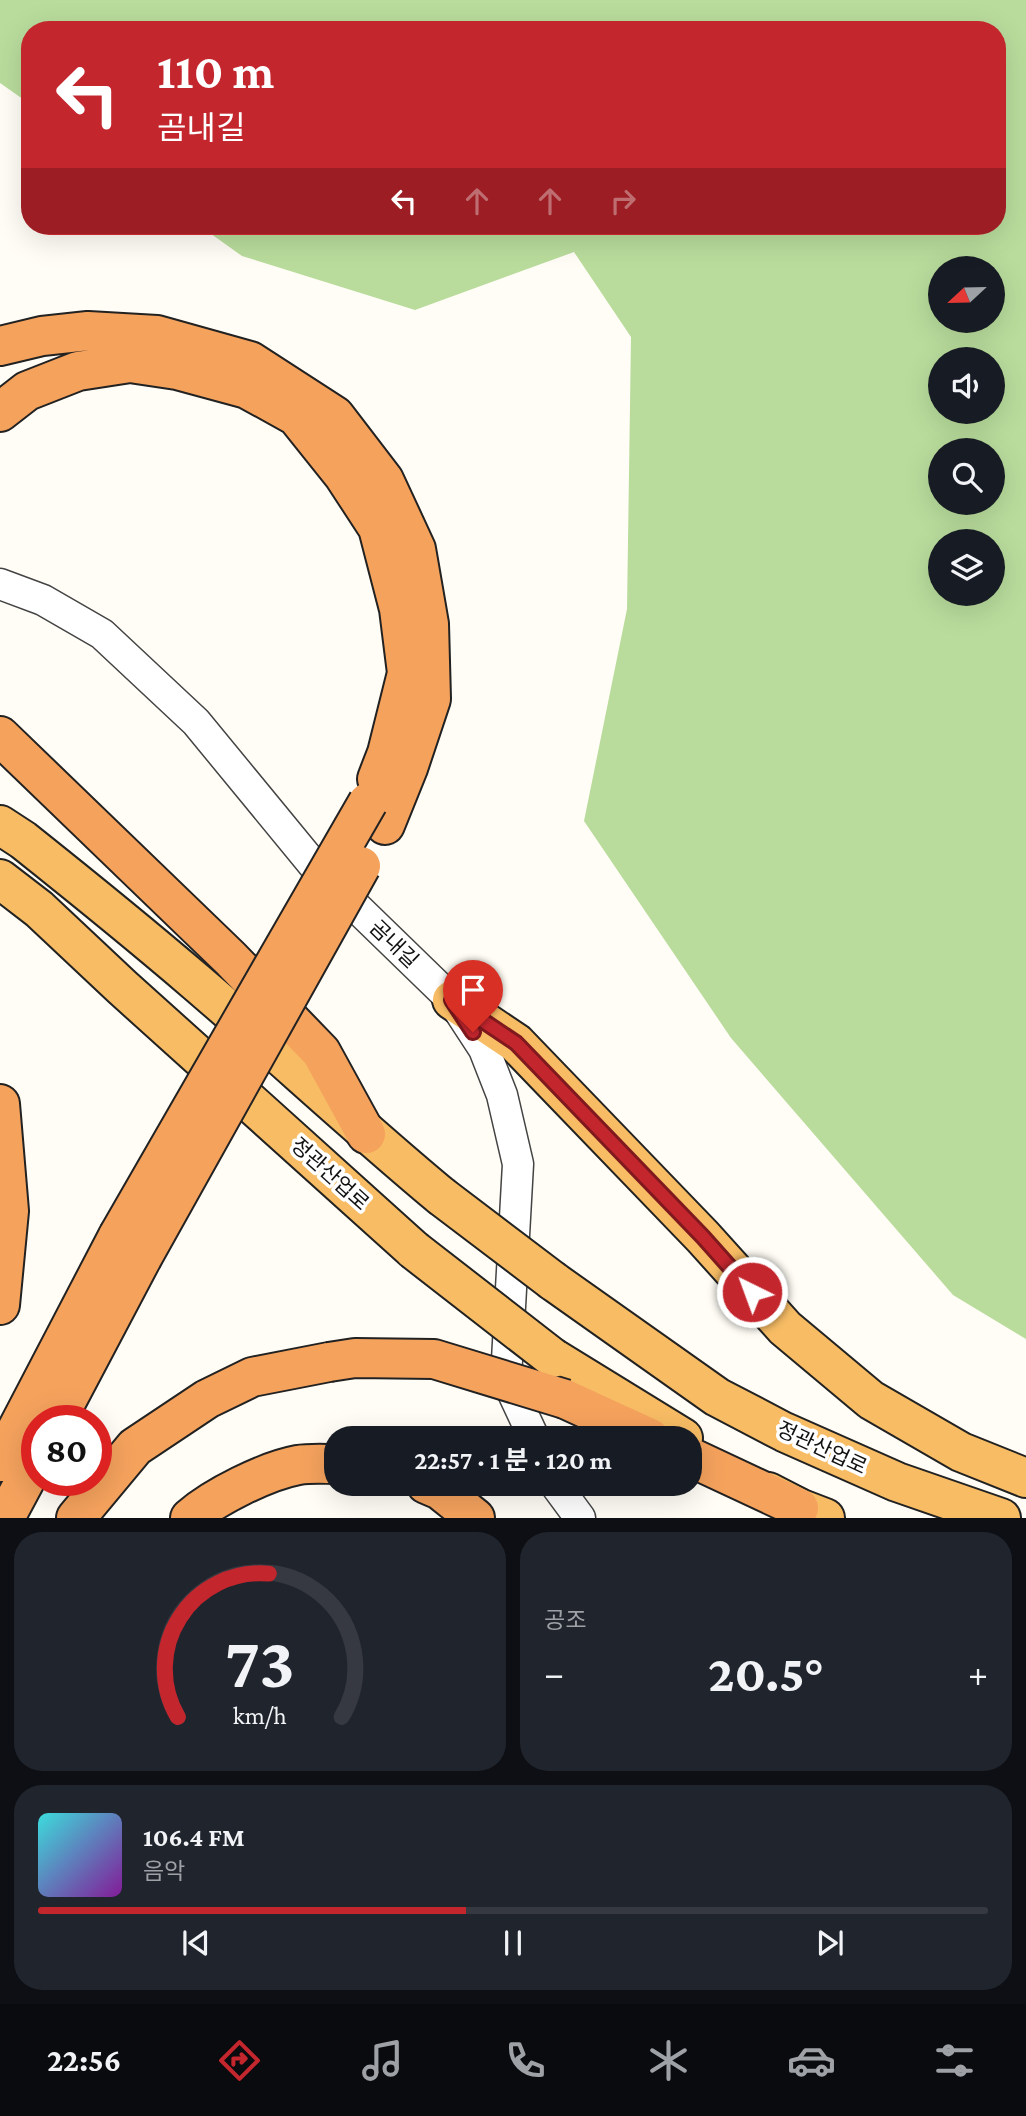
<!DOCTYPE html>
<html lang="ko">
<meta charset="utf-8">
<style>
:root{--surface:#171b24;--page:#20242c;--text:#f1f3f6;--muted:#9ea1a6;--line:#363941;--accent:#c4262e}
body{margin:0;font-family:"Crimson Pro","Noto Sans KR",serif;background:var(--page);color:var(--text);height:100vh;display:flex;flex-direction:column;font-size:26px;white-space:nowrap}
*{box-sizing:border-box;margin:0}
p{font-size:23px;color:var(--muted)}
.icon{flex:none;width:38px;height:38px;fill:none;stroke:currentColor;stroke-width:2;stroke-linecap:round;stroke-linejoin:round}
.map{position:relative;height:1518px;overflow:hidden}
.panel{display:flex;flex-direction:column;gap:14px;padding:14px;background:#0d0f14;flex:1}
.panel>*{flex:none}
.top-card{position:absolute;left:21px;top:21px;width:985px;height:214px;border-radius:28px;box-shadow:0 7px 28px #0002;background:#c4262e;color:#fff;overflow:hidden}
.needle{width:46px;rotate:248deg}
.controls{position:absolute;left:928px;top:256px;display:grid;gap:14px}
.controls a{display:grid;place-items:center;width:77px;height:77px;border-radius:50%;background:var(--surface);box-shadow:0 7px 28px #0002;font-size:35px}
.speed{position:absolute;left:21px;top:1405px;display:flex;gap:14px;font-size:35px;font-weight:700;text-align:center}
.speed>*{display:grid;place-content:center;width:91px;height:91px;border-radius:50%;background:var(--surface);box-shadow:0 7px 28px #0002;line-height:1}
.speed .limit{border:10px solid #d22;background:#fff;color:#111}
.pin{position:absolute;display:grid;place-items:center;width:60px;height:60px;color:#fff;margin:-72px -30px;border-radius:50% 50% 50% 0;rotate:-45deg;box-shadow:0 0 7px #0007}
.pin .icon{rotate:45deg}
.me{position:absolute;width:77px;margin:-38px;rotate:318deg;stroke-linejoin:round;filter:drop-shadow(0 0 5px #0008)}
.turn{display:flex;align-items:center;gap:24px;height:147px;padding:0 21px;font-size:32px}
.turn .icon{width:91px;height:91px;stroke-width:2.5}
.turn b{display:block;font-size:49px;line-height:60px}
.lanes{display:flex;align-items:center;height:66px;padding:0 21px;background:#0003;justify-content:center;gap:35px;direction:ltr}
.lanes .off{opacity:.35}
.big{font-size:52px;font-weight:700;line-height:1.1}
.panel .tile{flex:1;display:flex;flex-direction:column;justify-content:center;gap:10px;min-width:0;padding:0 24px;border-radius:28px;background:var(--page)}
.panel .dial{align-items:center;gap:0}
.dial svg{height:182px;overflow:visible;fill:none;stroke:var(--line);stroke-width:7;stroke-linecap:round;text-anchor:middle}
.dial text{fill:var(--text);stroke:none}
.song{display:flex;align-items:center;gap:21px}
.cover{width:84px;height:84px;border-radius:10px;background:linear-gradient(135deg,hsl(180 70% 55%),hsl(290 70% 35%))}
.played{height:7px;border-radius:4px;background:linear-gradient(90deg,var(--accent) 45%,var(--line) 45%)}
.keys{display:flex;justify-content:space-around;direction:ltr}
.heat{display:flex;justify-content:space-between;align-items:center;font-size:38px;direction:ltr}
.panel .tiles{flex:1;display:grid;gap:14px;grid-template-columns:1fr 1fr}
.tile:last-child{grid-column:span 2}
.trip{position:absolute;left:324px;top:1426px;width:378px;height:70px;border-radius:28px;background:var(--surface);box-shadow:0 7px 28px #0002;font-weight:700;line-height:70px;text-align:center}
.tabs{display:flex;height:112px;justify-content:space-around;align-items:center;background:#090b0e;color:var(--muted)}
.tabs .icon{width:49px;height:49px}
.tabs .active{color:var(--accent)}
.tabs b{font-size:32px;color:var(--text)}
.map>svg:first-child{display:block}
.forest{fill:#b9dc9c;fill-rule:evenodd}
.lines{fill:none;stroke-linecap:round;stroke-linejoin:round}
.tertiary-casing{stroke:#444;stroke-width:33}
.trunk-casing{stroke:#222;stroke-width:42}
.motorway-casing{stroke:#222;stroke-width:42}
.tertiary{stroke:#fff;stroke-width:30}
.trunk{stroke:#f7bc64;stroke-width:38}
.motorway{stroke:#f5a25d;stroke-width:38}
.trunk-bridge-casing{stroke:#222;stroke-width:42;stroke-linecap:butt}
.motorway-bridge-casing{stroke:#222;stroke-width:42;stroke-linecap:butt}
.trunk-bridge{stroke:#f7bc64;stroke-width:38}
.motorway-bridge{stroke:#f5a25d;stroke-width:38}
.route-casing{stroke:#7f191e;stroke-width:18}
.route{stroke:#c4262e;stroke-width:12}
.labels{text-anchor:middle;stroke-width:7;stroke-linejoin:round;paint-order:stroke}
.street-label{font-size:21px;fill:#111;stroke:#fff}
</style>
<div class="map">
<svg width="1026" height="1518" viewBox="0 0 1026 1518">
<rect width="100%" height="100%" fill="#fffdf5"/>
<path class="forest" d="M0 0H1026V1339L953 1295 731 1038 584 821 627 609 631 337 574 252 415 310 242 256 200 226H998V30H30V104L0 83ZM940 268H992V320H940ZM940 359H992V411H940ZM940 450H992V502H940ZM940 541H992V593H940Z"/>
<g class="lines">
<defs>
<path id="tertiary" d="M0 584 43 600 102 634 196 722 316 868 452 1000 484 1049 502 1095 518 1164 506 1378 534 1438
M555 1484 580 1518"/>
<path id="trunk" d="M0 825 23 840C82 887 140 934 196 982 279 1053 358 1127 441 1196
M0 879 39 909 122 987 414 1250
M452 1000 516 1043 703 1237 785 1328 871 1400 961 1452 1026 1478
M553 1281 717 1397 784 1432 897 1482 1001 1518
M553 1358 683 1438
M768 1492 799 1508 825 1518"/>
<path id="motorway" d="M0 346 42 336 88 331 157 335 250 361 335 416 384 480 416 549 429 624 431 699 408 768 385 825
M0 412 27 391 78 371 130 363 177 370 247 389 296 416 344 476 378 528 399 609 407 673 387 753 377 779
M0 736 230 958 321 1052 366 1134
M0 1104 9 1211 0 1305
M565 1399 650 1438
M56 1421 142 1258
M690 1457 799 1508
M0 1462 118 1236
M426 1484 440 1490 475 1518
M5 1518 37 1458
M76 1518 135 1447 207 1399 252 1377 329 1362
M190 1518C214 1497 266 1471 298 1465 310 1463 324 1464 336 1464"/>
</defs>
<use href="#tertiary" class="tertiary-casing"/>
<use href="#trunk" class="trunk-casing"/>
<use href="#motorway" class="motorway-casing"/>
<use href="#tertiary" class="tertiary"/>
<use href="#trunk" class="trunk"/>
<use href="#motorway" class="motorway"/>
<defs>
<path id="trunk-bridge" d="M441 1196 553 1281
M414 1250 553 1358"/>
<path id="motorway-bridge" d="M118 1236 368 802
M142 1258 361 866
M329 1362 355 1358 434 1359 565 1399"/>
</defs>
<use href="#trunk-bridge" class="trunk-bridge-casing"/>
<use href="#motorway-bridge" class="motorway-bridge-casing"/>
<use href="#trunk-bridge" class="trunk-bridge"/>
<use href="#motorway-bridge" class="motorway-bridge"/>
</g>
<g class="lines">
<defs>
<path id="route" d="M473 1032 452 1000 516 1043 703 1237 752 1292"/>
</defs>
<use href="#route" class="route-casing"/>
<use href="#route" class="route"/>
</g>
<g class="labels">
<g class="street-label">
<text transform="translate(394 944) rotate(44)" y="7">곰내길</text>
<text transform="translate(330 1174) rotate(42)" y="7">정관산업로</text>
<text transform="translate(822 1448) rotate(25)" y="7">정관산업로</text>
</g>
</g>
</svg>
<div class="controls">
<a><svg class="needle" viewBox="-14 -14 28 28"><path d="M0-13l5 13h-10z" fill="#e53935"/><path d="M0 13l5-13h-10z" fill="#9ea1a6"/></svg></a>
<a><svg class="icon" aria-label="sound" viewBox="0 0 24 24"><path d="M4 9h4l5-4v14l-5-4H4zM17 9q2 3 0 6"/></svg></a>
<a><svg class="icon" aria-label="search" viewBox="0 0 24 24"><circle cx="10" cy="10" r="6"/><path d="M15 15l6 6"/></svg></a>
<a><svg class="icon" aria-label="layers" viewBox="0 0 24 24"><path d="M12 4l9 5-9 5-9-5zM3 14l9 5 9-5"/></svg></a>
</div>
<div class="speed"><div class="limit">80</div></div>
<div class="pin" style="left:473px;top:1032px;background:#d93025"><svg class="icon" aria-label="arrive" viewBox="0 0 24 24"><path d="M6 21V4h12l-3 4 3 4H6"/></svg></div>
<svg class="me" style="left:752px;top:1292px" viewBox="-20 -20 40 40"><circle r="17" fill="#c4262e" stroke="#fff" stroke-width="3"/><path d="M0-11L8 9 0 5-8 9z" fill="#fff"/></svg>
<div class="trip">22:57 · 1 분 · 120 m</div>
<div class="top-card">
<div class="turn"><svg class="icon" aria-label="left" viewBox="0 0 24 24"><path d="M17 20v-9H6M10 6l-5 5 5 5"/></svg><div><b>110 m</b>곰내길</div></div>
<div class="lanes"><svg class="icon" aria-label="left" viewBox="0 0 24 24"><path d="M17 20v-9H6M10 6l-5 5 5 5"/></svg><svg class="icon off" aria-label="ahead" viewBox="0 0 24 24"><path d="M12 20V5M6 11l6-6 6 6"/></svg><svg class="icon off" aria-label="ahead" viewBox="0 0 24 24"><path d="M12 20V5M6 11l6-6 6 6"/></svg><svg class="icon off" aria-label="right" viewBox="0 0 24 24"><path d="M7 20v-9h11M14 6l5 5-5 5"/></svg></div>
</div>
</div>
<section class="panel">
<div class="tiles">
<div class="tile dial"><svg viewBox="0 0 100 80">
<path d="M14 69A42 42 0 1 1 86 69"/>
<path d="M14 69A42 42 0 0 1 54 6" stroke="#c4262e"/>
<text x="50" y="56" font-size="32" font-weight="700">73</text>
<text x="50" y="72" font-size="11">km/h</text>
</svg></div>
<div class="tile"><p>공조</p>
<div class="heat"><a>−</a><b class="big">20.5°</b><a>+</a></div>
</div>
<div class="tile">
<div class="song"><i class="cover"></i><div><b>106.4 FM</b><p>음악</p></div></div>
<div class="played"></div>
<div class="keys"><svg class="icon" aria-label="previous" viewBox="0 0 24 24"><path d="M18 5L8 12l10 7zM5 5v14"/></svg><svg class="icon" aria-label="pause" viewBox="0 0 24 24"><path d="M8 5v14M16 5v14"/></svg><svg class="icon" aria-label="next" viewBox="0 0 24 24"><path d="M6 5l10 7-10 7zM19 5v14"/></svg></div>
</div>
</div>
</section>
<nav class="tabs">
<b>22:56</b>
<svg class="icon active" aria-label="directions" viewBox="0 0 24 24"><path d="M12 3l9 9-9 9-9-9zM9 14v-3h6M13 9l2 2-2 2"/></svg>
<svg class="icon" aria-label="music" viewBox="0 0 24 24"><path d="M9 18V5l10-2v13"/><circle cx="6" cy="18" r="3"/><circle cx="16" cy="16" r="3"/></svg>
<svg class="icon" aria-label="phone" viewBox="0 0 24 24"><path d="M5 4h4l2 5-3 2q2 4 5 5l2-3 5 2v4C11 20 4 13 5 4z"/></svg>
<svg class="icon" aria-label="climate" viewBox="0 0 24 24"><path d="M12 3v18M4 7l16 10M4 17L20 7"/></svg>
<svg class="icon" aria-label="car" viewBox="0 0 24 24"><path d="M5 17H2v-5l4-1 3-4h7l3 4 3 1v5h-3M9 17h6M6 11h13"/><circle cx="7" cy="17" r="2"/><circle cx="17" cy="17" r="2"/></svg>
<svg class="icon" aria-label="filters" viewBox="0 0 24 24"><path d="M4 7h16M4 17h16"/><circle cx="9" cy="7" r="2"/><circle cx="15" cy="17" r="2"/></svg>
</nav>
